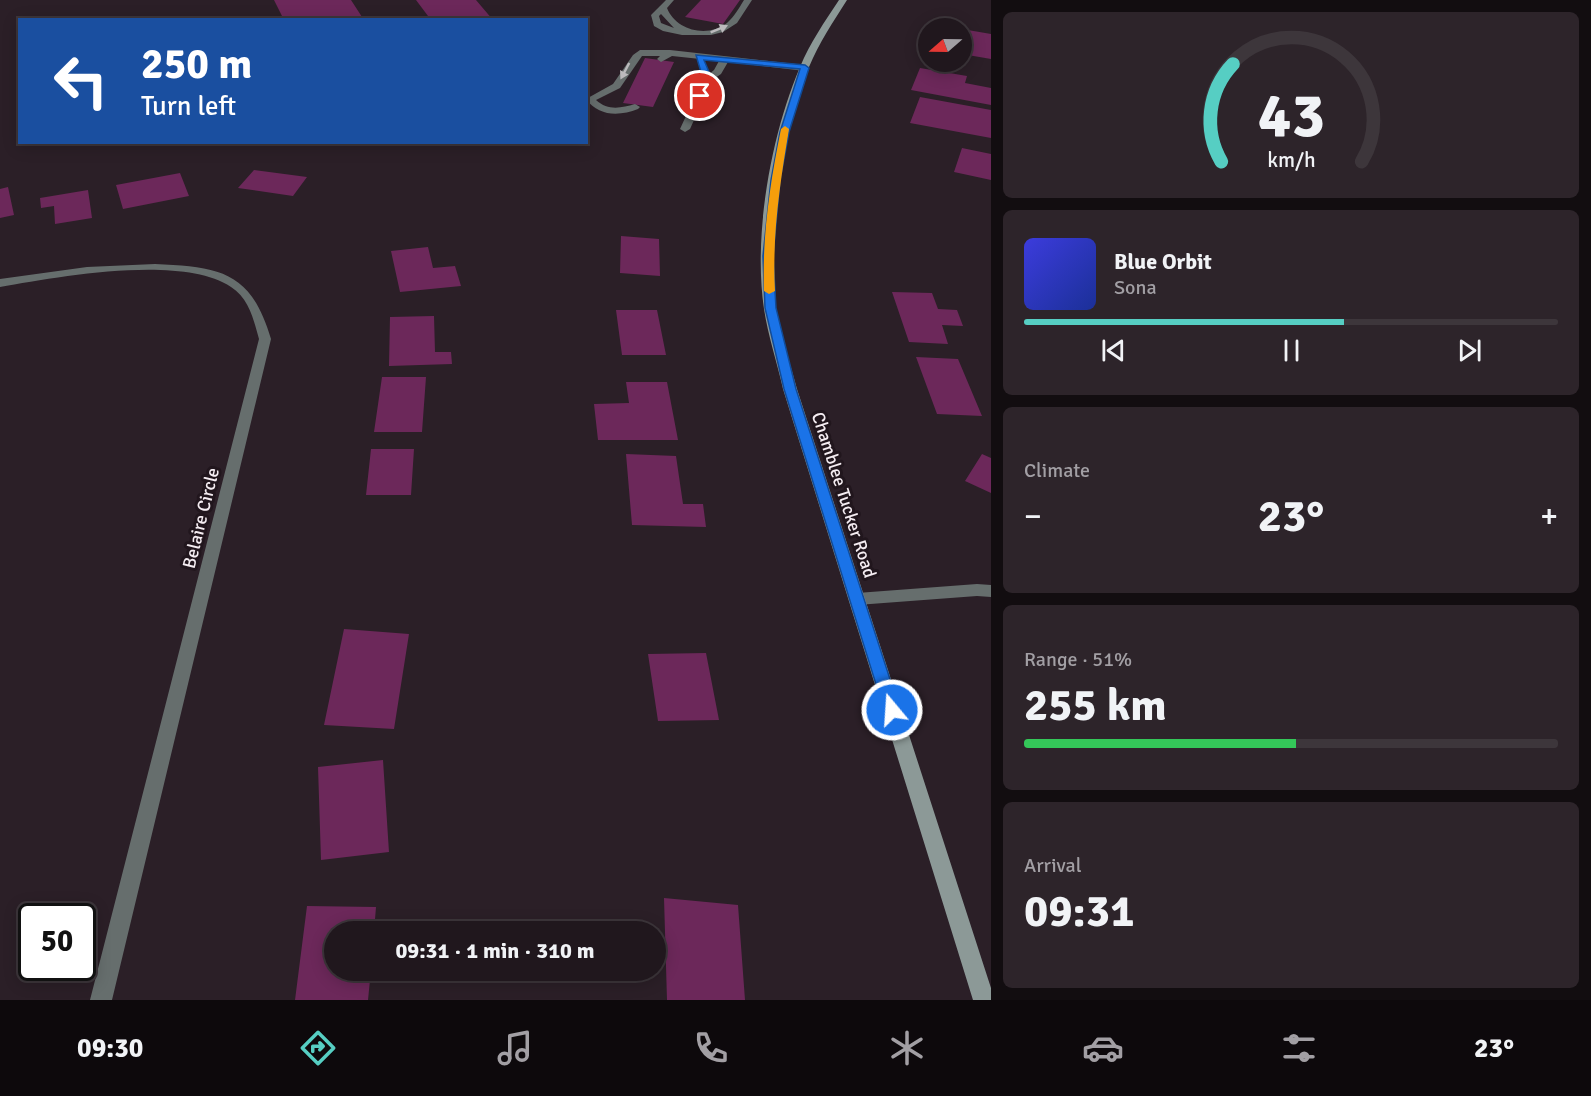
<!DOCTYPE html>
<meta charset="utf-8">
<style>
:root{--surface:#20171d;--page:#2d242a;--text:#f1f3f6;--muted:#a29fa4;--line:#3d363b;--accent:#56cec3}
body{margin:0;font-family:Signika,sans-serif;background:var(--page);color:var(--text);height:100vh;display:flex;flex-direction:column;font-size:22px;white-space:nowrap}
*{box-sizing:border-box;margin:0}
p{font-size:20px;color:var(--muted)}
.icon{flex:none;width:33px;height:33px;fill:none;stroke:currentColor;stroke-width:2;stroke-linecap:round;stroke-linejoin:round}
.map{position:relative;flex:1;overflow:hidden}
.panel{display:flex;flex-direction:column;gap:12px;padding:12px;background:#120d10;width:600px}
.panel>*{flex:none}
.hud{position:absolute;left:18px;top:18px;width:570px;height:126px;border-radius:0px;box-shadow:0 3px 15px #0003,0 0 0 2px var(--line);background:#1a4fa0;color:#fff;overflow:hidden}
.needle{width:39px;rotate:250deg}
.fabs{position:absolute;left:918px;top:18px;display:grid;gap:12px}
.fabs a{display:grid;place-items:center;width:54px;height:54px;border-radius:50%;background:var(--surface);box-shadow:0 3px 15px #0003,0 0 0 2px var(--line);font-size:30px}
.speed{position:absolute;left:18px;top:903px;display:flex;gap:12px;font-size:30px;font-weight:700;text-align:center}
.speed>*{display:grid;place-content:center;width:78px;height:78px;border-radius:50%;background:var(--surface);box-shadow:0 3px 15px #0003,0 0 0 2px var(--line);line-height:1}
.speed .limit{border:3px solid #111;border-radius:9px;background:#fff;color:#111}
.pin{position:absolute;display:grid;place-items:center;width:51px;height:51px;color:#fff;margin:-26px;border:3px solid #fff;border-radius:50%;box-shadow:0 2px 6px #0007}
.me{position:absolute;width:66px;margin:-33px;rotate:342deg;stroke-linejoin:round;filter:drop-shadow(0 0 4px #0008)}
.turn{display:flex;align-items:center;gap:21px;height:126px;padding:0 24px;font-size:27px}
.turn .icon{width:78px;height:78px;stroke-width:2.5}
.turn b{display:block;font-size:42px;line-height:51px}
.big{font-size:45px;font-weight:700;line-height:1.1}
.panel .tile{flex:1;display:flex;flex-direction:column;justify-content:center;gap:9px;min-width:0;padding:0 21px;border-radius:9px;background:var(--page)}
.panel .dial{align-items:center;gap:0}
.dial svg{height:156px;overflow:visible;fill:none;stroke:var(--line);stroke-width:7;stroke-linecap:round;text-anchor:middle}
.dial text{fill:var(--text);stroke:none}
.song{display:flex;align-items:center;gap:18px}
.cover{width:72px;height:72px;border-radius:9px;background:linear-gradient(135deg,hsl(240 70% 55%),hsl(230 70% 35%))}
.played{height:6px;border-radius:3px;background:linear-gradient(90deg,var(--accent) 60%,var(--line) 60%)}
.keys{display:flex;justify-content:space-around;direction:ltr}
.heat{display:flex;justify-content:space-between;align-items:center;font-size:33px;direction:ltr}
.charge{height:9px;border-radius:4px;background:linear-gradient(90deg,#34c759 51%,var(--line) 0)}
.trip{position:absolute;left:324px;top:921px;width:342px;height:60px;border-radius:30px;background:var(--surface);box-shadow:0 3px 15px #0003,0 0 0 2px var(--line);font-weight:700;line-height:60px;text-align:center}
.tabs{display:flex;height:96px;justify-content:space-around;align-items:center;background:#0d090c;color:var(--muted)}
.tabs .icon{width:42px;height:42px}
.tabs .selected{color:var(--accent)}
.tabs b{font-size:27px;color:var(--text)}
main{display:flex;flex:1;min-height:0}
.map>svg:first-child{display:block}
.building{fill:#6c285a}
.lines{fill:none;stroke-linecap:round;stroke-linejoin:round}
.service{fill:#666e6d;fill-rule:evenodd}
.minor{fill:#666e6d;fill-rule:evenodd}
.secondary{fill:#8c9997;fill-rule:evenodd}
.oneway{fill:#bcbabd}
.route{fill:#1a73e8;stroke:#114b97;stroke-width:1.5}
.slow{fill:#f59e0b}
.labels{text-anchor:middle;stroke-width:6;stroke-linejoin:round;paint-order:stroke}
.street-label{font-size:18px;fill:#f5edf2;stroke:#21161d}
</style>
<main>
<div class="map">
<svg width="991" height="1000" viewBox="0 0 991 1000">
<rect width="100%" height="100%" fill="#2b1f27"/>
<path class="building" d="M274 0H351L364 20H284Z
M416 0H476L493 20H431Z
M701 0H740L723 24 685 17Z
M962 29 991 34V59L962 54Z
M645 58 674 62 653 107 623 103Z
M920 68 967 76 965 83 991 88V105L911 90Z
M920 97 991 110V138L910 123Z
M962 148 991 154V180L954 172Z
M254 170 307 177 293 196 238 188Z
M180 173 189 196 123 209 116 185Z
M8 187 14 215 0 218V189Z
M88 190 92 218 55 224 54 206 41 208 40 198Z
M621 236 659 239 660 276 620 273Z
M428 247 433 268 455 266 461 286 400 292 391 251Z
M892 292 932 293 938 309 957 310 963 326 942 325 948 344 909 342Z
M616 310H657L666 355H622Z
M434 316 435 352H451L452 364 389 366 390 317Z
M916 357 958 359 982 416 937 414Z
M382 377H426L422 432H374Z
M626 382H667L678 440H598L594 404 629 403Z
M371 449H414L411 495H366Z
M626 454 676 456 683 504H703L706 527 632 525Z
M982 454 991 458V493L965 481Z
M344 629 409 634 394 729 324 725Z
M706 653 719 720 658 721 648 654Z
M383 760 389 852 321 860 318 767Z
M664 898 738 905 745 1000H667Z
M307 906 376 907 374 932H334V970H371L368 1000H295Z"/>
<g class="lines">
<path class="service" d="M666 0H674L667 8C676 31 708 38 727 23 734 17 739 8 744 0H752L737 23 723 32 711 35H682L663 31 654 26 651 15ZM661 14 674 28 661 23 659 16Z
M640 50H670L805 65 809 68 805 71 728 62 721 74 712 80 690 129 685 132 680 129 703 79 714 70 719 61 672 56 661 62 657 59 660 56H642L620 88 596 100C608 111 621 108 635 104L640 107 638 109C620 116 599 117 586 99L613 84 633 55Z"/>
<path class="minor" d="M155 264C220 267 251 271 271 339L112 1000H90L259 339C254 321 249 298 231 287 181 254 58 277 0 287V279L87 267Z
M977 584 991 585V597L977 596 857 605 851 604 849 599 851 594 857 593Z"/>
<path class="secondary" d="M839 0H847C833 22 819 43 809 67 781 136 764 236 776 309 781 336 790 363 797 389L991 988V1000H973L783 389C777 362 768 336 764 309 753 235 771 135 800 67 810 43 825 21 839 0Z"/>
</g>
<defs><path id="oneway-solid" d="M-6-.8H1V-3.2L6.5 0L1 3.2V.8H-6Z" transform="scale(1.5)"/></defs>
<g class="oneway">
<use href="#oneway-solid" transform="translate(719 29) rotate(-22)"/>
<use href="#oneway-solid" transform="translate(625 71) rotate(118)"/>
</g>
<path class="route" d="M696 55 805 65 809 68 789 132 780 180 773 256 776 308 796 389 900 710 898 715 892 717 886 715 884 710 784 389 765 308 763 256 771 180 780 132 800 69 704 60 712 79 704 96 700 98 696 96 703 79Z"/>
<path class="slow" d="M785 126 789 129C780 183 772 236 775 291L769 294 764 291C762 236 770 183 781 129Z"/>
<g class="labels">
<g class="street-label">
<text transform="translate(844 495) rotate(72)" y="6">Chamblee Tucker Road</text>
<text transform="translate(201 518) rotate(-76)" y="6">Belaire Circle</text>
</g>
</g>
</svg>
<div class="fabs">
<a><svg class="needle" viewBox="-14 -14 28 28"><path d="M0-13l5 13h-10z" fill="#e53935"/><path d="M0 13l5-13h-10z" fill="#a29fa4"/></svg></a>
</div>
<div class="speed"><div class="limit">50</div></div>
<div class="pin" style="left:700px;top:96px;background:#d93025"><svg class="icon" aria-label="arrive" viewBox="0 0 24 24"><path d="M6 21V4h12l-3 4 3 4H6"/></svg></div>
<svg class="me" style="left:892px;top:710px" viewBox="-20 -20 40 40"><circle r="17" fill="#1a73e8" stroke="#fff" stroke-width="3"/><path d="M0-11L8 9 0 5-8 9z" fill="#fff"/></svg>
<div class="trip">09:31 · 1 min · 310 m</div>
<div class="hud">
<div class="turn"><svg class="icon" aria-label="left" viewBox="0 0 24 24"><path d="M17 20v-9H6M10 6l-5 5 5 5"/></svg><div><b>250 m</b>Turn left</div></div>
</div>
</div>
<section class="panel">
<div class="tile dial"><svg viewBox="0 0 100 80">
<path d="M14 69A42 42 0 1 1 86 69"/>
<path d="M14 69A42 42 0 0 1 20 19" stroke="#56cec3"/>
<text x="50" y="56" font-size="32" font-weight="700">43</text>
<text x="50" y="72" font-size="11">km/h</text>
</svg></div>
<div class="tile">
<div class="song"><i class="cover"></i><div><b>Blue Orbit</b><p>Sona</p></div></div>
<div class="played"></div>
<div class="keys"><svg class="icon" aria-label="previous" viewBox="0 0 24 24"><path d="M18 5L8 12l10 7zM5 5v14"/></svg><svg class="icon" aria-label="pause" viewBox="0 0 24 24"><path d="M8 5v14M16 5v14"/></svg><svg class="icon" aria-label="next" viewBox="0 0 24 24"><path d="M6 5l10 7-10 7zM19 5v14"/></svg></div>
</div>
<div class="tile"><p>Climate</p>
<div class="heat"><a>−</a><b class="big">23°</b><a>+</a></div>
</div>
<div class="tile"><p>Range · 51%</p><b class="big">255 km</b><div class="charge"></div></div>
<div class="tile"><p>Arrival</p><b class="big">09:31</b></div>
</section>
</main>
<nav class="tabs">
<b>09:30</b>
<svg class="icon selected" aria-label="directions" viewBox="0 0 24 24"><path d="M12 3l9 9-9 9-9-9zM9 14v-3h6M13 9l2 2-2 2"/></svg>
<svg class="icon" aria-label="music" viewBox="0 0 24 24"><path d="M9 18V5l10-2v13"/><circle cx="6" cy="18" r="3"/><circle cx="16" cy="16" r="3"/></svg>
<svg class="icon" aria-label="phone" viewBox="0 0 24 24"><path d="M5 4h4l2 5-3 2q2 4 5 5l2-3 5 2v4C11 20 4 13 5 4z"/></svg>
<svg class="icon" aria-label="climate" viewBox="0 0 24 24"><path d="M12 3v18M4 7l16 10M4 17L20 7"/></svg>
<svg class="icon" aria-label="car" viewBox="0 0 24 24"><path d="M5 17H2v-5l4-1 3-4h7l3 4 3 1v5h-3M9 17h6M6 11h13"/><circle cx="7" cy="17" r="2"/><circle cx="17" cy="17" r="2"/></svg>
<svg class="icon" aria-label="filters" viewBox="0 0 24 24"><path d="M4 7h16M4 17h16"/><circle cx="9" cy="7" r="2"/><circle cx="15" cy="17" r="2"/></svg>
<b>23°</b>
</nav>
